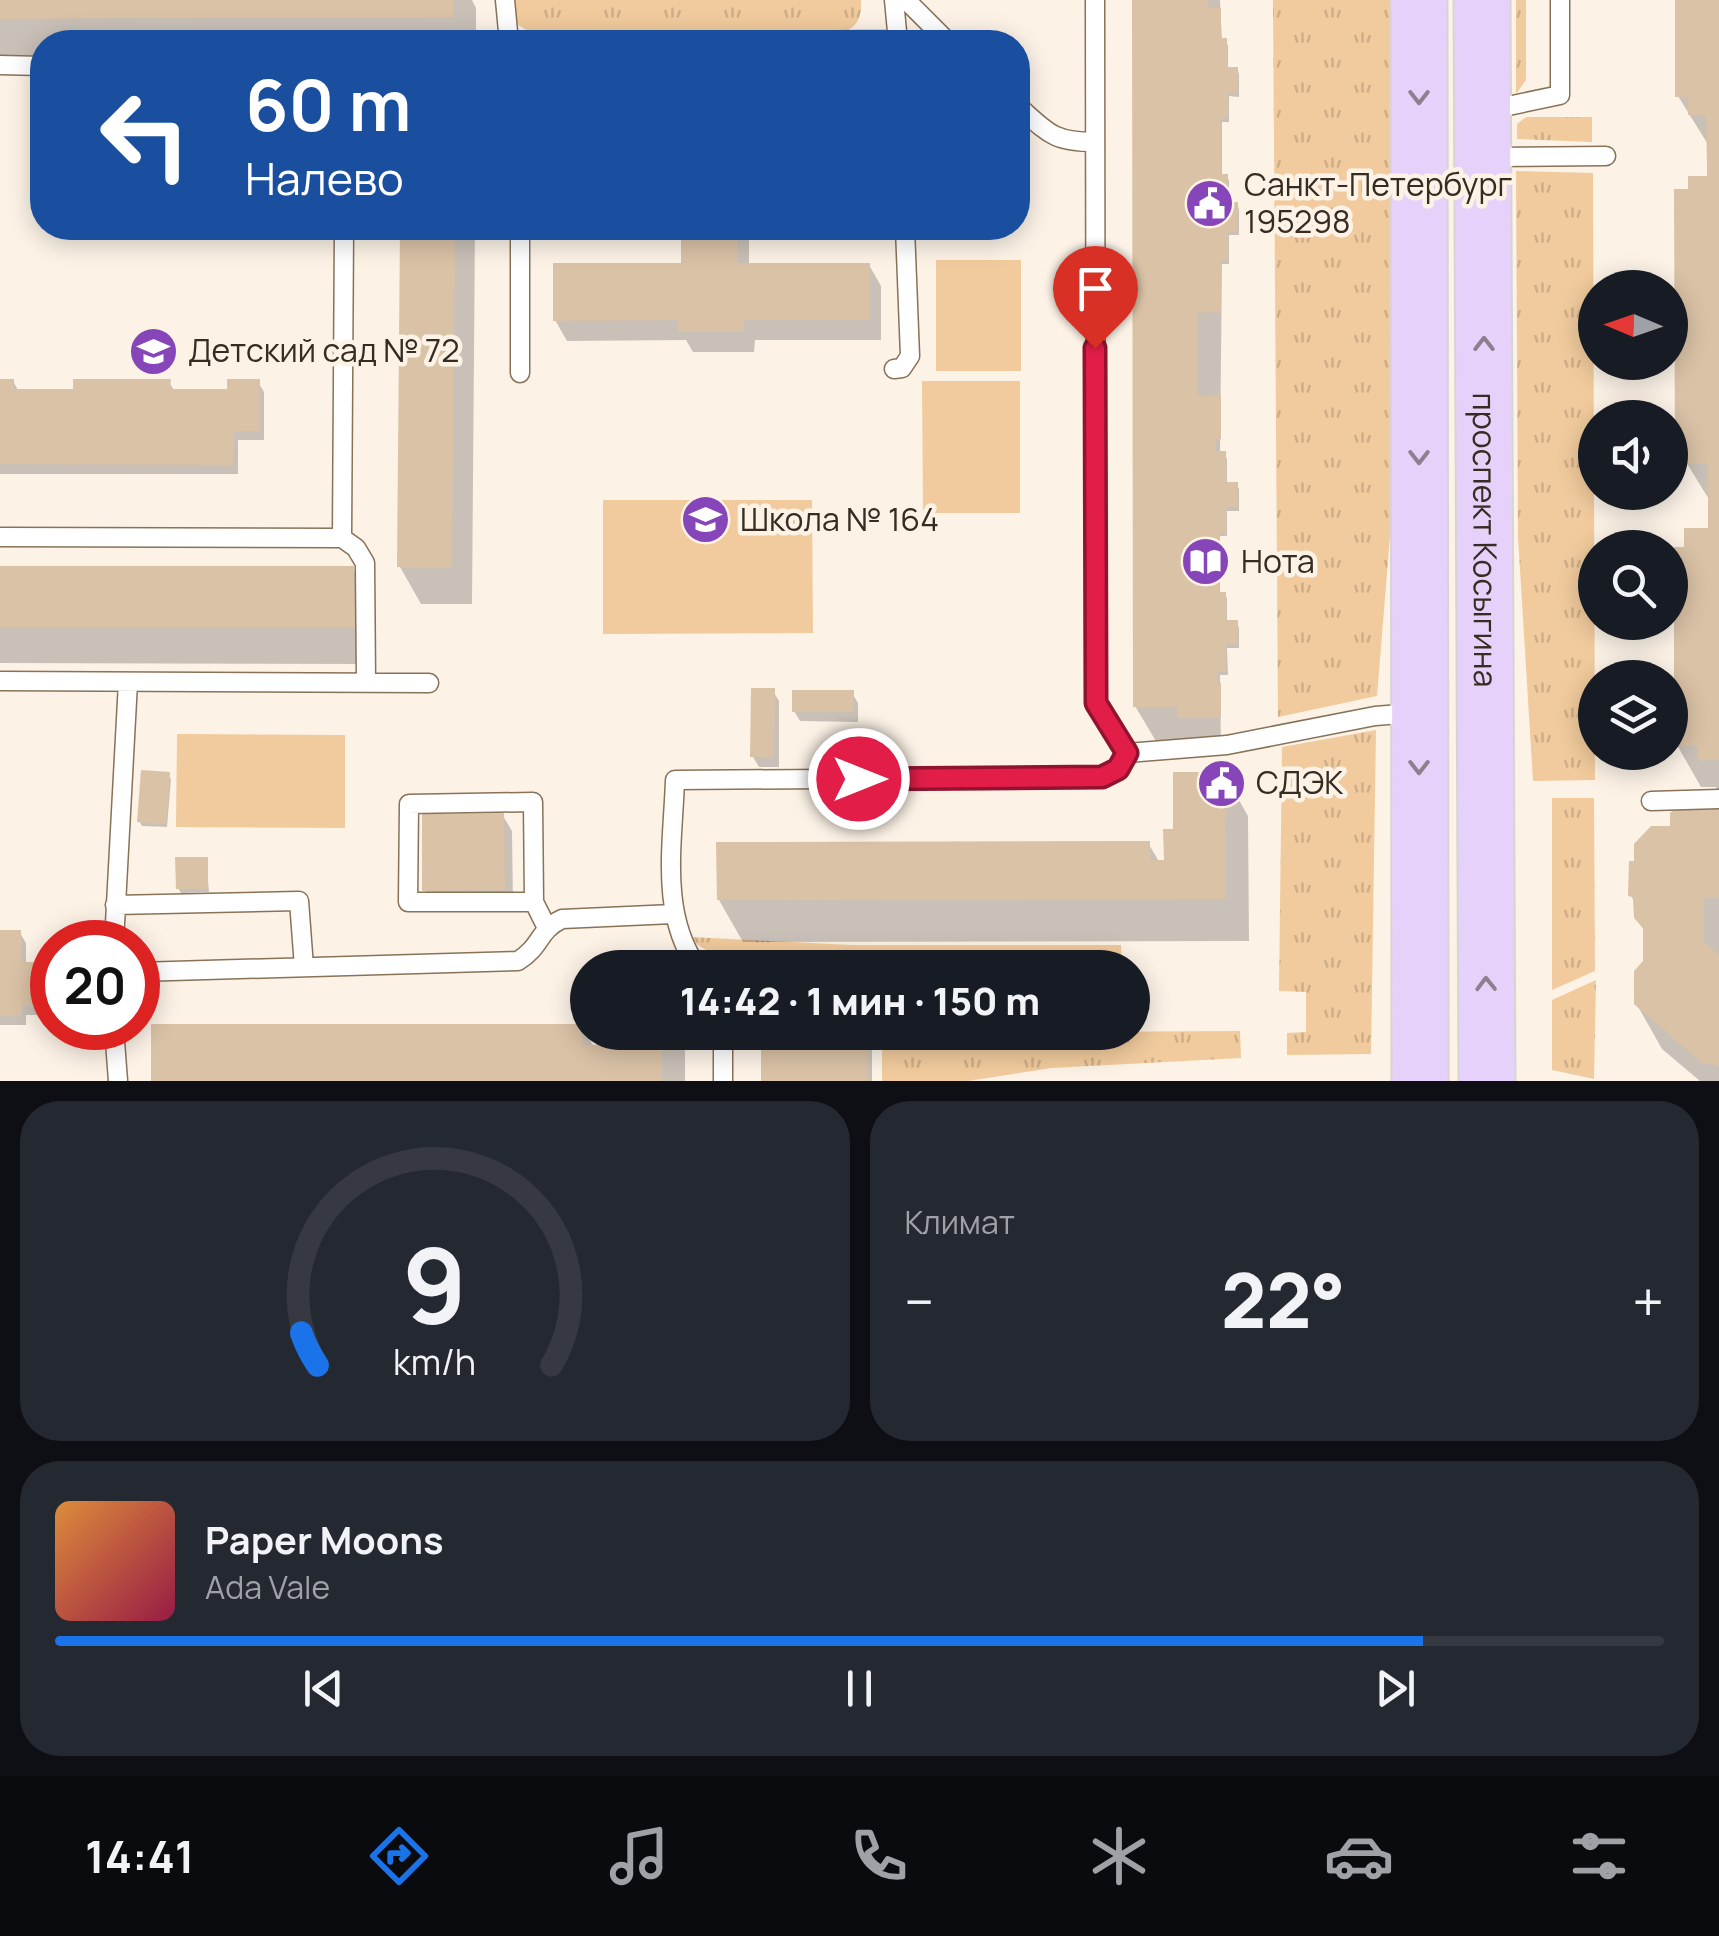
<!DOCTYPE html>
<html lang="ru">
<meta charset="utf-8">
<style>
:root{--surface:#171b24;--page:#242831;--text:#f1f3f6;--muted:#9ea1a6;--line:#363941;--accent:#1a73e8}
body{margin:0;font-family:Manrope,sans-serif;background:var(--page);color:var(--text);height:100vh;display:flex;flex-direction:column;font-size:38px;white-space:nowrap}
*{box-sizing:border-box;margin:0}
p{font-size:32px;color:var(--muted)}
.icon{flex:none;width:55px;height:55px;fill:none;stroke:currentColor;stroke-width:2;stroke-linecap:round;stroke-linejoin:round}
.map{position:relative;height:1081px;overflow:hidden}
.details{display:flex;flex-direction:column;gap:20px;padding:20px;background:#0d0f14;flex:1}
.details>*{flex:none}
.hud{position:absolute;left:30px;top:30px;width:1000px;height:210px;border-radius:40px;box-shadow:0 5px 25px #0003;background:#1a4fa0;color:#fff;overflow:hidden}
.needle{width:65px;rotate:272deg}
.fabs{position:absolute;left:1578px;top:270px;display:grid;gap:20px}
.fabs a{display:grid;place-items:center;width:110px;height:110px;border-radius:50%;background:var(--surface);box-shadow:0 5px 25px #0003;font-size:50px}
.speed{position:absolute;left:30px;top:920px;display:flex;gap:20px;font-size:50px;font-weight:700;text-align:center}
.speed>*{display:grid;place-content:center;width:130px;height:130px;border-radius:50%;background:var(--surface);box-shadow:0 5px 25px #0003;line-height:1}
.speed .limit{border:15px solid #d22;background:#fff;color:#111}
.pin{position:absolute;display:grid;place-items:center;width:85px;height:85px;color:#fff;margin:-102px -42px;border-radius:50% 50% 50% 0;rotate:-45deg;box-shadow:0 0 10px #0007}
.pin .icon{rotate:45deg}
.me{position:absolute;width:110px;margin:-55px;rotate:90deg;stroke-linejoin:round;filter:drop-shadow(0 0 8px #0008)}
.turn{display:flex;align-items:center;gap:35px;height:210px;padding:0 50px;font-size:45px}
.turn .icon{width:130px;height:130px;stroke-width:2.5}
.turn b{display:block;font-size:70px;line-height:85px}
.big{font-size:75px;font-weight:800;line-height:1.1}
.details .widget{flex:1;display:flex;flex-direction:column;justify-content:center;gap:15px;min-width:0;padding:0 35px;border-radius:40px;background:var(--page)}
.details .dial{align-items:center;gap:0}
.dial svg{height:260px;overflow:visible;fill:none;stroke:var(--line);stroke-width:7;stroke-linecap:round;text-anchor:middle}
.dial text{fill:var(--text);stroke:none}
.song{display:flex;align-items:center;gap:30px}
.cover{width:120px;height:120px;border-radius:15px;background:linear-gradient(135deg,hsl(30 70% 55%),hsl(340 70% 35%))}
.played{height:10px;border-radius:5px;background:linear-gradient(90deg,var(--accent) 85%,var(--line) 85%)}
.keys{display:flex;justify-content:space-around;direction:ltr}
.heat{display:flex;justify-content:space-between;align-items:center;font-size:55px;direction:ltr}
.details .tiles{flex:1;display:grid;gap:20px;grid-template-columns:1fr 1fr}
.widget:last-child{grid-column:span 2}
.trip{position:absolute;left:570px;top:950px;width:580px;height:100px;border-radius:50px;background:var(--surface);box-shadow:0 5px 25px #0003;font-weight:800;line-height:100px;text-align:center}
.tab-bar{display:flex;height:160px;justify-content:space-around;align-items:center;background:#090b0e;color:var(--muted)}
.tab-bar .icon{width:70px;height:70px}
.tab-bar .active{color:var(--accent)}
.tab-bar b{font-size:45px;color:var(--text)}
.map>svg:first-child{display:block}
.grass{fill:url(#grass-tufts)}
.green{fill:#f1cb9d}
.shadow{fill:#0003}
.building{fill:#dac2a6}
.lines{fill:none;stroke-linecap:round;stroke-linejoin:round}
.service-casing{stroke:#887258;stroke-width:21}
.primary-casing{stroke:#d7d5d3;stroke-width:59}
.service{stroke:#fff;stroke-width:18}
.primary{stroke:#e6d1fb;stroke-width:55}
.oneway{stroke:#8e7e8e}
.route-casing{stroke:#92132f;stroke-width:25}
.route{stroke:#e11d48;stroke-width:18}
.labels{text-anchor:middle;stroke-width:9;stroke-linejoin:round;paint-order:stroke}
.poi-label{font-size:32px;fill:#362c21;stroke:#fcf2e6;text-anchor:start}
.street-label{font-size:32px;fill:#362c21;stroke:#fcf2e6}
</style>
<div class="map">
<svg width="1719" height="1081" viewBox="0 0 1719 1081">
<defs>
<pattern id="grass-tufts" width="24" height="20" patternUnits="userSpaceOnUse" patternTransform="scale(2.5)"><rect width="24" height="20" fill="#f1cb9d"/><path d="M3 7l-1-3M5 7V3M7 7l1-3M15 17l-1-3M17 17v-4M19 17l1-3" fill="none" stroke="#cfae87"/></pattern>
</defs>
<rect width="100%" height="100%" fill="#fcf2e6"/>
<path class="grass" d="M514 0H861C862 19 857 29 837 34H532L517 24Z
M1273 0H1390V536L1377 696 1278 717Z
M1516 0H1526V80L1516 94Z
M1526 117H1592V142L1517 139V124Z
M1516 171 1593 173 1595 780 1533 781 1518 537Z
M1376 730 1371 1054 1287 1055V1033L1306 1032V992L1279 991 1282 747Z
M1552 798H1594L1595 971 1552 990Z
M691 937 852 945H1121L1122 967 881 968V962C841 962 711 973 691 937Z
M1596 980 1594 1079 1552 1070V1000Z
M1240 1031 1241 1058 1051 1068 968 1081H882V1033Z"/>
<path class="green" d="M936 260H1021V371H936Z
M922 381H1020V513H923Z
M603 500H812L813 633 603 634Z
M177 734 345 735V828L176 827Z"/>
<path class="shadow" d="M0 0H472L476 8V42H42V60H0Z
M1135 0H1220L1222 41 1228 45V69H1237L1239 74V97L1229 96V122H1222V176L1229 180V204H1237L1239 209V235H1229V264H1222L1220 454 1227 458V484H1236L1239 489V511H1227V536H1220V594L1227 598V622H1236L1239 627V648H1227L1228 675H1220L1221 749 1160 748 1135 706Z
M1677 0H1719V793L1716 787H1701L1677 745 1686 550 1710 530V501L1678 449 1690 192 1709 178V146L1678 96Z
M402 228H475L472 604H421L400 567Z
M684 228H749V266L869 265 881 286V340H755L754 352H693L686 340 567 341 555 320 684 266Z
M0 381H13L19 392H75L169 382 175 392H229L258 382 264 392V440H238V474H0Z
M0 569H353L374 606 375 664 0 663Z
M773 691 779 701V767H759L753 757Z
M852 693 858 703V722L800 721 794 711Z
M1224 774 1248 816 1249 941 743 942 719 900 1148 843 1160 863H1166L1176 831Z
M168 775 171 779 167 827 142 826 139 821Z
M1719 810V1081H1700L1662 1049 1636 1003 1646 962V934L1636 917V904L1631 896 1672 828Z
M503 816 512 831 513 905 434 906 425 890Z
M206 860 209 892 181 893 178 888Z
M0 933H20L26 943V964H48L52 972V1015H26V1025H0Z
M582 1027 594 1047H599V1032H685V1081H153Z
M763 1032H872V1081H764Z"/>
<path class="building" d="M0 0H453V17L0 19Z
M1132 0H1208L1207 8H1221V38H1227V67H1238V93H1228V118H1221V174H1228V202H1238V232H1228V260H1221V312L1197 313V396L1221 395V439H1216V451H1226V482H1238V507H1226V533H1219V592H1226V620H1238V644H1226V672H1217V683H1221V718H1178V707H1133Z
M1675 0H1719V760H1697V746H1674V547H1684V528H1708V464H1686V449H1675L1674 189H1688V176H1707V168L1706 115H1688V97H1675Z
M400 228H455L452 568 397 567Z
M681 228H738V263H870V320H744V332H678V320L553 321V263H681Z
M0 379H14V389H73V379H171L170 389H227V379H260V431H234L233 465 0 464Z
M0 566H354L355 627H0Z
M751 688H775L774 757H750Z
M792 690H854V712H792Z
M141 770 170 772 166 824 137 822Z
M1173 772H1225L1226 899 717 900 716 842 1150 841V860H1164L1163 829H1173Z
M1675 808H1719V898H1704V941L1719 955V1066L1702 1063 1634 1004V971L1643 961V928L1634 918 1633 897 1628 896 1629 861H1634V844L1651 826H1670V813Z
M504 813 505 890 422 891V814Z
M175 857H208V889H176Z
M0 930H21L22 962H49L50 1006H22V1016H0Z
M605 952H655V968H605Z
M151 1024H583V1045H596V1032H662V1081H151Z
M761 1032H867L868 1081H761Z"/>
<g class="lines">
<defs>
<path id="service" d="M505 0 509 42
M894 0 898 42
M906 0 948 42
M655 42 898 40
M0 65 42 66
M1018 106C1048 133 1053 142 1095 142
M1489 110 1560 95V0
M1487 157 1606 156
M344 228 342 538 356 548 365 563 366 682
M894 369 902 368 910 356 905 228
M520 373V228
M0 537 342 538
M0 681 429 683
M1127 753 1227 745 1375 716 1413 713
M1651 801 1719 799
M534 902H408L409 804 533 802 534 902 546 926
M115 905 299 901 304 967
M114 942 128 682
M698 968C659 914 673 843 675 780L1102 777 1118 769 1127 753 1096 703 1095 0
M138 972 518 961C543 945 537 931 562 919L673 914
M114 1028 118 1081
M723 1081V1032"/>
<g id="primary">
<path d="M1419 0 1420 1081"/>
<path id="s1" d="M1482 0 1487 1081"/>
</g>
</defs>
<use href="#service" class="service-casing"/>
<use href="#primary" class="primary-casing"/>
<use href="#service" class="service"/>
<use href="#primary" class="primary"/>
</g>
<defs><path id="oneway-chevron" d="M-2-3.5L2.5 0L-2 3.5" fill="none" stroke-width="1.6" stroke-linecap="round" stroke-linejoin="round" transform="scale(2.5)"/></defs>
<g class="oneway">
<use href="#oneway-chevron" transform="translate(1419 97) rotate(90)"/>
<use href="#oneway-chevron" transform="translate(1484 344) rotate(-90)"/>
<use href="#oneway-chevron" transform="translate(1419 457) rotate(90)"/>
<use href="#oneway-chevron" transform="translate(1419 767) rotate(90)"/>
<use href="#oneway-chevron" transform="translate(1486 984) rotate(-91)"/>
</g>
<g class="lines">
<defs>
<path id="route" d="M859 779 1102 777 1118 769 1127 753 1096 703 1095 348"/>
</defs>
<use href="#route" class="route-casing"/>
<use href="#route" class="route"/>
</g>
<defs>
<symbol id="civic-disc" viewBox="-11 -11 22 22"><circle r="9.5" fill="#8645b9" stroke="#fcf2e6"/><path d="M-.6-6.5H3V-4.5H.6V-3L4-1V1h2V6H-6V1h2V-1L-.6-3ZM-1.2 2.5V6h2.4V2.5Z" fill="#fff"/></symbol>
<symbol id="school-disc" viewBox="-11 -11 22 22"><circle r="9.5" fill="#8645b9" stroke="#fcf2e6"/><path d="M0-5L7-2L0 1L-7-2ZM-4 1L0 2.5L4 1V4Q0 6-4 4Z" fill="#fff"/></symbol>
<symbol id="library-disc" viewBox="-11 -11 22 22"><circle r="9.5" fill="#8645b9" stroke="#fcf2e6"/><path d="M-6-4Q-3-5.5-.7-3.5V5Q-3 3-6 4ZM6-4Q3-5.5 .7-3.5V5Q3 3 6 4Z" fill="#fff"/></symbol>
</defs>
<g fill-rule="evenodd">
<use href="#civic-disc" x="1182" y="176" width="55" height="55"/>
<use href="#school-disc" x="126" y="324" width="55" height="55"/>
<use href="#school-disc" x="678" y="492" width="55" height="55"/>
<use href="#library-disc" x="1178" y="534" width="55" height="55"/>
<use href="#civic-disc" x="1194" y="756" width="55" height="55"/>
</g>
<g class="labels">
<g class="poi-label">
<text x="1244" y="196">Санкт-Петербург<tspan x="1244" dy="37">195298</tspan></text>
<text x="188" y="362">Детский сад № 72</text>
<text x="740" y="531">Школа № 164</text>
<text x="1241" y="573">Нота</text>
<text x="1256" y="794">СДЭК</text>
</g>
<g class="street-label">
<text dy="11" stroke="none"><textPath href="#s1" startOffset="540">проспект Косыгина</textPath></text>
</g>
</g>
</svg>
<div class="fabs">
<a><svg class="needle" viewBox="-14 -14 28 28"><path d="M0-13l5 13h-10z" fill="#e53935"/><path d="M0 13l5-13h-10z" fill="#9ea1a6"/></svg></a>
<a><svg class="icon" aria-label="sound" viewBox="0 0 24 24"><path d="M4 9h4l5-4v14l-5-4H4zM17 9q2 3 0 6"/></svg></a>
<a><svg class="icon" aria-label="search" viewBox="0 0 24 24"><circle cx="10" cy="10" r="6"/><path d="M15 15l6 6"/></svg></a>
<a><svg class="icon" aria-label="layers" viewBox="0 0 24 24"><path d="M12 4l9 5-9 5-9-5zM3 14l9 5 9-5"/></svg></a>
</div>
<div class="speed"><div class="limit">20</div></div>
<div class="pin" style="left:1095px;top:348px;background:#d93025"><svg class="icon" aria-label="arrive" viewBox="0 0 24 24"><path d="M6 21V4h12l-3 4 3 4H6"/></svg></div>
<svg class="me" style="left:859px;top:779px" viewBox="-20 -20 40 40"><circle r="17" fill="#e11d48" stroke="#fff" stroke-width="3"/><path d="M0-11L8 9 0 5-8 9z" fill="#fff"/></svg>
<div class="trip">14:42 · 1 мин · 150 m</div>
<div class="hud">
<div class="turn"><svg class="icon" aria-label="left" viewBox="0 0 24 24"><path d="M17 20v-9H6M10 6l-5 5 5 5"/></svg><div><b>60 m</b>Налево</div></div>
</div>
</div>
<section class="details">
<div class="tiles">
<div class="widget dial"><svg viewBox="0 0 100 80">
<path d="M14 69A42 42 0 1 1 86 69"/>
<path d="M14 69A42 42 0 0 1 9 59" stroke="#1a73e8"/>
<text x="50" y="56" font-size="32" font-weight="700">9</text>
<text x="50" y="72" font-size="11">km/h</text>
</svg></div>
<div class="widget"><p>Климат</p>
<div class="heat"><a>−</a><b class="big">22°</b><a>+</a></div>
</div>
<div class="widget">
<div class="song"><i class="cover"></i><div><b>Paper Moons</b><p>Ada Vale</p></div></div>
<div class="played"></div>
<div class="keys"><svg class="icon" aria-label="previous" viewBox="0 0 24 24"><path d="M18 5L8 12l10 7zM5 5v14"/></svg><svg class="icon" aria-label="pause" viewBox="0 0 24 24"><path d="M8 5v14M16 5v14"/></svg><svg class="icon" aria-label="next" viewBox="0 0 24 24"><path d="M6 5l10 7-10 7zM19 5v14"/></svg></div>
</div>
</div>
</section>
<nav class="tab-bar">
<b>14:41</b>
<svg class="icon active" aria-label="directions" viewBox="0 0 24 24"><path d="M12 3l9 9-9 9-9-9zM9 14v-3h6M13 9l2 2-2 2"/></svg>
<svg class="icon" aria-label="music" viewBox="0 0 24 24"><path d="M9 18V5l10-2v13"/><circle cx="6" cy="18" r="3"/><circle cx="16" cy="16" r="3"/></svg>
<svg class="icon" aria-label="phone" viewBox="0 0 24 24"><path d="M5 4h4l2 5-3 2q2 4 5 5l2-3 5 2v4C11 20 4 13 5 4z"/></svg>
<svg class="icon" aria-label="climate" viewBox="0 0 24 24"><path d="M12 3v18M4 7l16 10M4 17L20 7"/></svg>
<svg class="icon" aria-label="car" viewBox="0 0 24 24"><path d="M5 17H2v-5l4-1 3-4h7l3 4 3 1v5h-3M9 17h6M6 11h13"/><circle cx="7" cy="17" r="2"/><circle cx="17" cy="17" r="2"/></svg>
<svg class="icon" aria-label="filters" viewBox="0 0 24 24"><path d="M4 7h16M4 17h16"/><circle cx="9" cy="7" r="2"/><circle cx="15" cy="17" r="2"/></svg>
</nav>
